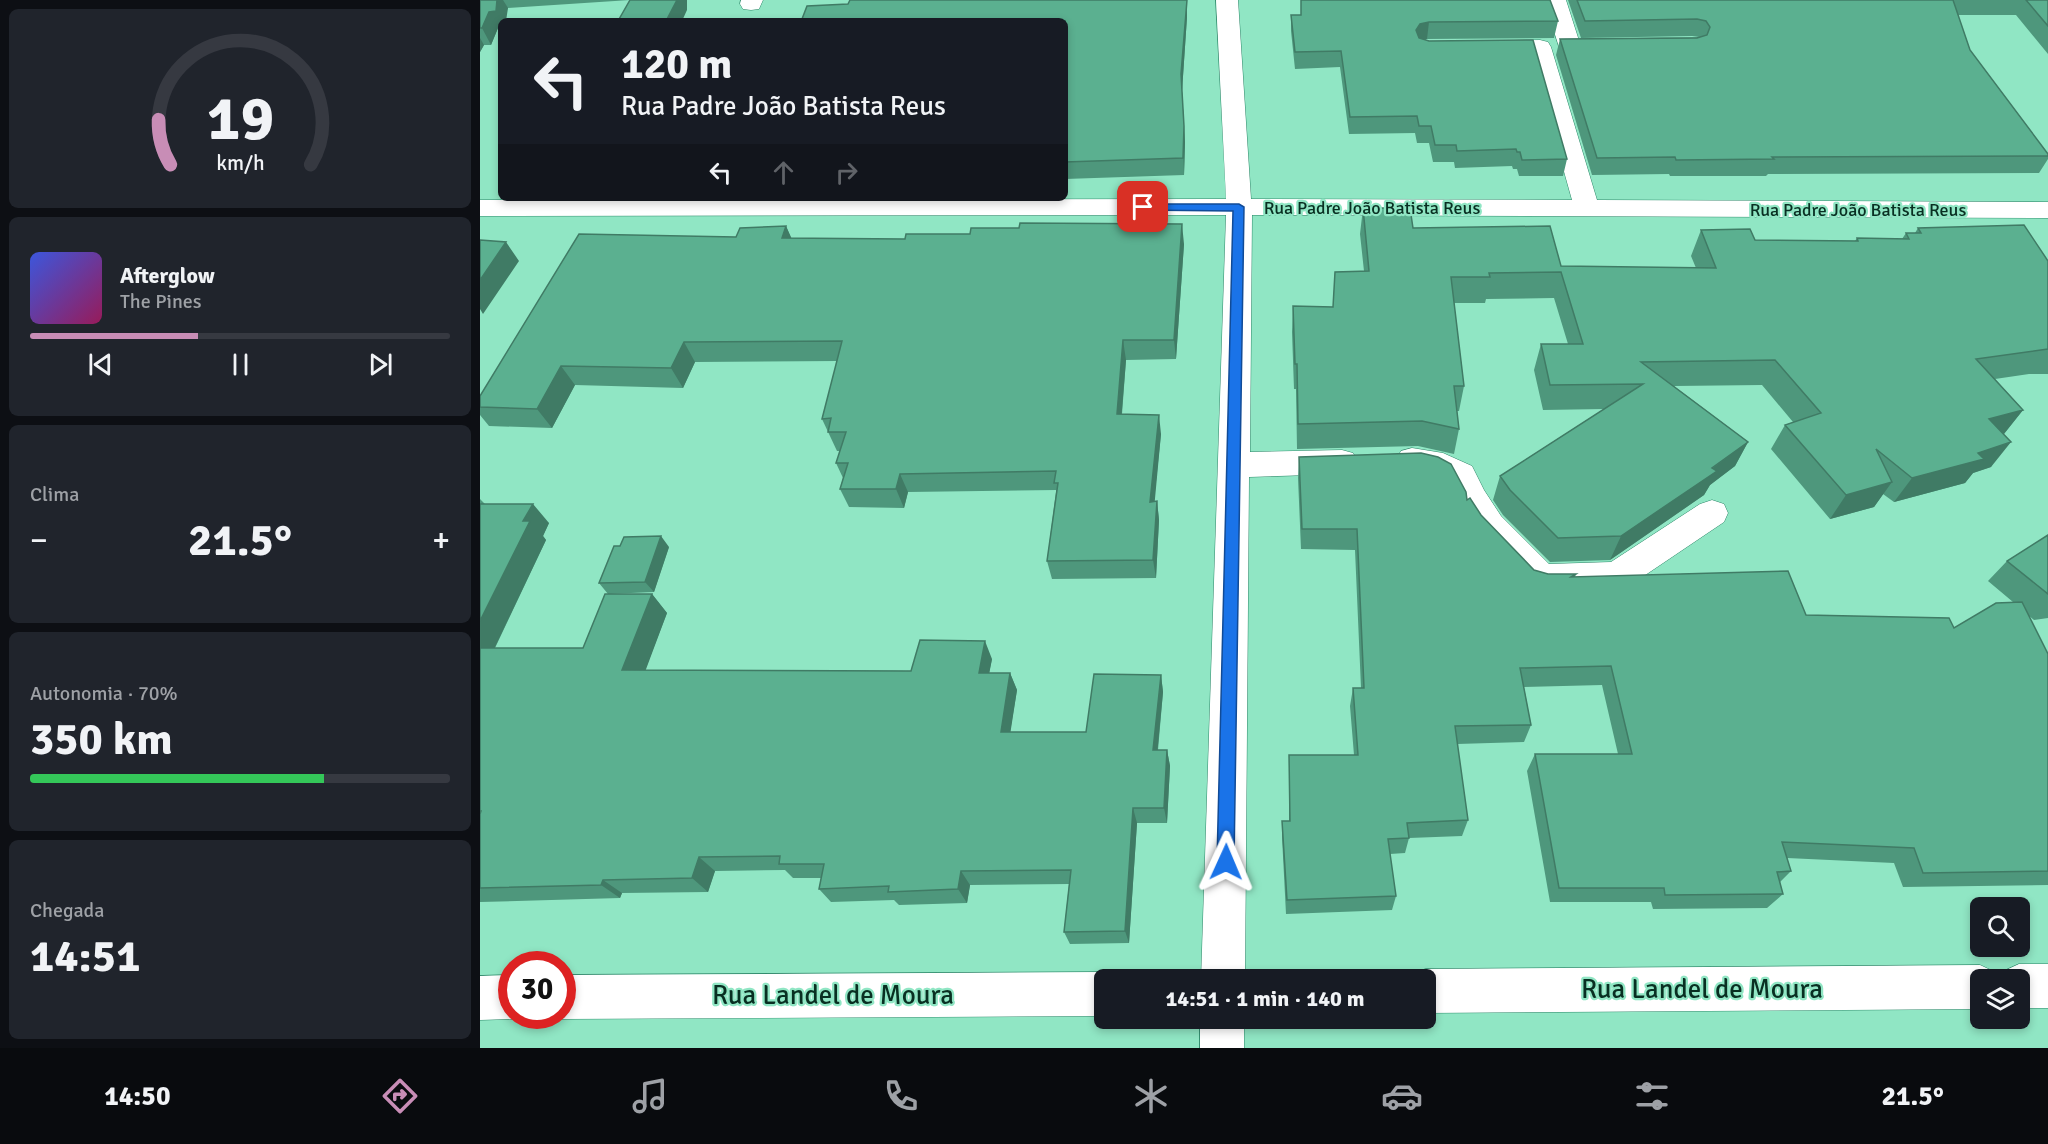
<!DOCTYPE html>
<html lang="pt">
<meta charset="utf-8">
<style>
:root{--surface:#171b24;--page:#20242c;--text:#f1f3f6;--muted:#9ea1a6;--line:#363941;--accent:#c88db6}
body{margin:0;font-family:Signika,sans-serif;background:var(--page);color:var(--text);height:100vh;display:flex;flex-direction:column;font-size:22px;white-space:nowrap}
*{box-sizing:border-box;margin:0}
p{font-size:20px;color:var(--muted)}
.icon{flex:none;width:33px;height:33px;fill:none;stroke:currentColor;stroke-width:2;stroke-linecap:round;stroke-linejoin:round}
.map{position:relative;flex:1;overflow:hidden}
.side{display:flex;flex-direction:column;gap:9px;padding:9px;background:#0d0f14;width:480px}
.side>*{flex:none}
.guide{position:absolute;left:18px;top:18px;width:570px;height:183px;border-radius:9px;box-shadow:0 3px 9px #0003;background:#171b24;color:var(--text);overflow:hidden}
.controls{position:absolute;left:1490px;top:897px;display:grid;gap:12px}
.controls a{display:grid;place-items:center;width:60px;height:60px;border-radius:9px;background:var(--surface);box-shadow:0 3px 9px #0003;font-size:30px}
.speed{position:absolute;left:18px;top:951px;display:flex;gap:12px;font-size:30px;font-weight:700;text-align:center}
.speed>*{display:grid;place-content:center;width:78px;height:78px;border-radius:50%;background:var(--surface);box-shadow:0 3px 9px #0003;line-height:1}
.speed .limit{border:9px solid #d22;background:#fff;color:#111}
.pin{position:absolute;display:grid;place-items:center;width:51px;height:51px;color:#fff;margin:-26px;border-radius:12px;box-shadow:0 3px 9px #0006}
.me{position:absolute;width:66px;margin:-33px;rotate:1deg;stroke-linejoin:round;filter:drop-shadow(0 0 4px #0008)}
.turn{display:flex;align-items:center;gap:21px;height:126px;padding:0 24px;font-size:27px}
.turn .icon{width:78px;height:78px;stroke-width:2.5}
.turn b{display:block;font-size:42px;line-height:51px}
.lanes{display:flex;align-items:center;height:57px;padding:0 24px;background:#0003;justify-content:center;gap:30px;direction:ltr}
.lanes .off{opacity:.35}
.big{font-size:45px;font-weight:700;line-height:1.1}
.side .widget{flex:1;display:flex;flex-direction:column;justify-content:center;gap:9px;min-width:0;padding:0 21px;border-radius:9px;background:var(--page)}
.side .dial{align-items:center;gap:0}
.dial svg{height:156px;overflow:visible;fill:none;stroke:var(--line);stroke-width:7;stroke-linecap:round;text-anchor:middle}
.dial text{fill:var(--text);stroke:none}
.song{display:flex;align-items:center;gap:18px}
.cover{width:72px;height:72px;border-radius:9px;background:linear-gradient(135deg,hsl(230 70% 55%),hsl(330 70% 35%))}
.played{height:6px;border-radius:3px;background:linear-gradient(90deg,var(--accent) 40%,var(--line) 40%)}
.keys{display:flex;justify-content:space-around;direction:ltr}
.heat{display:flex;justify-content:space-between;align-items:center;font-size:33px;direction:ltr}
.charge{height:9px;border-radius:4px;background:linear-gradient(90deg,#34c759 70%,var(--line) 0)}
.trip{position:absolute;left:614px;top:969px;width:342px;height:60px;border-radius:9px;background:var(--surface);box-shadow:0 3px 9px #0003;font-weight:700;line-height:60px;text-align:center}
.tab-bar{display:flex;height:96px;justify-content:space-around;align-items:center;background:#090b0e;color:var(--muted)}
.tab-bar .icon{width:42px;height:42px}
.tab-bar .active{color:var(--accent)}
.tab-bar b{font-size:27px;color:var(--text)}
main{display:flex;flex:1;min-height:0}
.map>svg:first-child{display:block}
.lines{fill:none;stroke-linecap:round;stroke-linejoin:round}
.street-casing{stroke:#2d8668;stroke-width:1}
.street{fill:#fff;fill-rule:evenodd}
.wall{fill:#4e977c}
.shaded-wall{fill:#407b65}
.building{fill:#5bb090;stroke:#407b65;stroke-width:1.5}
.route{fill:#1a73e8;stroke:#114b97;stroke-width:1.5}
.labels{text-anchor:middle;stroke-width:4.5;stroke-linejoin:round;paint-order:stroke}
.far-street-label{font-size:18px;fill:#092f22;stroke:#90e6c4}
.near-street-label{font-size:27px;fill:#092f22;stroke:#90e6c4}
</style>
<main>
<section class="side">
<div class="widget dial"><svg viewBox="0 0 100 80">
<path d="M14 69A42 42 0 1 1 86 69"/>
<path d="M14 69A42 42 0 0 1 8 46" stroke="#c88db6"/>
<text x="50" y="56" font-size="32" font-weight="700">19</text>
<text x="50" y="72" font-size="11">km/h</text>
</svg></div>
<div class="widget">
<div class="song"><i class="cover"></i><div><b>Afterglow</b><p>The Pines</p></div></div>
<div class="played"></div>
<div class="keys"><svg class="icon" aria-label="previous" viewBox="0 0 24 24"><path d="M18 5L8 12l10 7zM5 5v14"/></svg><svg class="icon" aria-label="pause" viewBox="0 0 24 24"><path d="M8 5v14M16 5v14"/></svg><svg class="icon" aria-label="next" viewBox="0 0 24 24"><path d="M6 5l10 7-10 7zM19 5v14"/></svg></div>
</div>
<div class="widget"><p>Clima</p>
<div class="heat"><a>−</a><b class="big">21.5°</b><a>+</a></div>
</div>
<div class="widget"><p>Autonomia · 70%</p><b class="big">350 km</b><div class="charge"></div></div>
<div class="widget"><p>Chegada</p><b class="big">14:51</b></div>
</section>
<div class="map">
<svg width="1568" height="1048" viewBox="0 0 1568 1048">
<rect width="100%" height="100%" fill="#90e6c4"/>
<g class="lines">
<defs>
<path id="street" d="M261 0H283L279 9 271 10 263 9 260 4Z
M736 0H758L771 199 1092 200 1051 54 1001 53 998 48 1001 43 1009 41 1060 40 1068 42 1071 47 1117 200 1568 202V218L772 215 770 452 862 450 873 453 878 462 873 471 862 474 769 477 765 980H721L746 215 0 216V200L746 199Z
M1064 0H1086L1101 47 1098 52 1090 54 1082 52 1079 47Z
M932 448 963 453 992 466 1004 490 1021 516 1069 564 1131 562 1220 504 1232 500 1244 504 1248 513 1244 522 1149 586 1137 590 1061 592 1049 588 997 534 979 505 968 483 956 476 921 469 916 460 921 451Z
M1539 964H1568V1008H1539V980H1520L1524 971Z
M1500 965 1515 972 1519 980H1500V1009L945 1013V980H928L930 976 945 969Z
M624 972 640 980H624V1016L82 1019 74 1016H82V975Z
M32 975V1016H40L32 1019 0 1020V976Z
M720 1018H764V1048H720Z"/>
</defs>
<use href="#street" class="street-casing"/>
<use href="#street" class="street"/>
</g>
<path class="wall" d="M0 0H207V10L150 0 28 8 21 21V28H18L11 45H4L0 52Z
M821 0 1078 21 1074 38 945 39 1087 159 1083 176H1039L1037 169H1033L1032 166 975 168 974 162H953L949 143H937L935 133 869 134 860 67 815 69 811 31V15H821Z
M1088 0H1568V54L1536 15H1478L1490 50 1568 154V159L1559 173 1288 174 1286 176H1190L1189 174 1112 175 1076 55 1080 39 1219 37 1212 36 1101 38Z
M707 17 702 91 705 142 704 175 585 179V21Z
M883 208 933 228 1081 266 1216 268 1211 256 1221 230 1275 240 1375 241 1377 238 1422 239 1426 233H1435L1438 228 1568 261V374H1549L1515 379 1543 410 1524 434 1511 467 1493 473 1485 483 1414 502 1403 494 1394 507 1350 519 1291 449 1305 425 1313 422 1282 385 1194 386 1268 442 1255 466 1230 485 1224 495 1130 560 1070 562 1023 515 1013 500 1020 476 1124 409 1063 410 1054 370 1061 344H1088L1074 298 1006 299 1005 303H974L984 386 979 411H977L979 429 974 454 938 446 817 449 816 389H814L812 332 813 306 853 307 855 272 884 271 880 234Z
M306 226 311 238 704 244 696 359 646 360 642 414 681 434 674 501H677L679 520 676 578 572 579 567 561 576 492V490L428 492 424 508 369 507 360 489 363 478 356 463 360 451H357L342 419 357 361 215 362 203 388 95 385 72 428 9 426 0 415V396L256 237Z
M819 457 987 500 1001 515 1054 570 1068 574H1096L1095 577 1326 615 1474 628 1533 602 1508 581 1527 561 1568 535V618L1554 620 1548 615 1568 654V885L1423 887 1414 863 1307 858 1311 871 1300 882 1303 894 1287 908 1173 909 1171 902H1070L1047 771 1055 754H1138L1122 685 1044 687 1051 725 1044 742 977 744 988 820 982 836 929 838 925 853 910 854 916 896 912 910 806 914 802 837V821H809V755H874L870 706 873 688H881L875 550 821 549 818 478Z
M0 499 5 504 69 523 63 536 66 540 15 648H103L172 594 187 613 165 670 431 671 512 659 509 673H530L537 690 530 732H606L681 675 683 692 678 750H687L690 766 687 823H657L649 943 590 944 584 932 589 884 490 885 487 903 419 905 414 900 351 902 339 889 341 878H313L305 870 235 871 228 892 142 893 140 898 0 902Z
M189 547 174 592 128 594 119 583Z"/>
<path class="shaded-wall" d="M17 0H23L28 8 26 21H21V28H18L11 45 2 28 9 12Z
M197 0H207V10L202 21H186Z
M707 0V17L702 91 705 142 704 175 701 74Z
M949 22 947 39 938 41 936 30 940 24Z
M0 38 4 45 0 52Z
M702 224 704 244 696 359 694 340Z
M306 226 315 246 302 238Z
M26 242 39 261 3 314 0 309V280Z
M643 340 646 360 640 434 637 414Z
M204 342 215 362 203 388 191 368Z
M81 366 95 385 72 428 57 409Z
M1543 410 1523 435 1509 419Z
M679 415 681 434 673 520 670 502Z
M1268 442 1255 466 1230 485 1224 495 1130 560 1141 536Z
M1531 442 1511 467 1493 473 1485 483 1414 502 1432 478 1498 453Z
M420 474 428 492 424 508 416 489Z
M1412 482 1394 507 1350 519 1366 495Z
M677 501 679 520 676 578 673 560Z
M53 504 69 523 63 536 66 540 6 666 0 661V621L43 521Z
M181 536 189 547 174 592 165 582Z
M172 594 187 613 159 688 142 670Z
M505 641 512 659 506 690 499 673Z
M530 673 537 690 528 748 521 732Z
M681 675 683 692 676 766 673 750Z
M687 750 690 766 687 823 684 808Z
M653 808 657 823 649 943 645 931Z
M219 857 235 871 228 892 212 878Z
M481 871 490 885 487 903 478 889Z
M123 880 142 893 140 898 121 885Z"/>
<path class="building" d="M0 0H17L16 11 9 12 2 28H0Z
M150 0H197L186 21H138Z
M370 0H707L701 74 704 126 703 158 585 162V21H311V19H322L327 6 368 4Z
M821 0H1070L1078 21 949 22 940 24 936 30 939 38 949 41 1053 40 1087 159 1042 160 1040 152H1037L1036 149 977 151 976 145H955L951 126H939L937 116 870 117 861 51 815 52 811 15H821Z
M1097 0H1473L1490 50 1568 154V156L1292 157 1294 159 1196 160 1195 157 1117 158 1080 39 1217 38 1227 35 1230 27 1226 21 1217 19 1105 21Z
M1546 0H1568V26Z
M883 208H930L933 228 1070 226 1081 266 1236 268 1221 230 1270 229 1275 240 1378 241 1377 238 1429 239 1426 233H1441L1438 228 1544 225 1568 261V349L1496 359 1543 410 1509 419 1531 442 1498 453 1504 459 1432 478 1396 449 1412 482 1366 495 1305 425 1341 413 1295 360 1161 362 1268 442 1232 468 1237 471 1141 536 1078 538 1030 490 1020 476 1163 384 1070 385 1061 344H1103L1081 272 1009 273 1010 277H971L984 386H974L979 429 942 421 818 424 817 364H815L813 306 853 307 855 272 889 271Z
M540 223 702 224 694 340H643L637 414 679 415 670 502 677 501 673 560 567 561 578 483H574L576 471 420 474 416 489H360L368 463H356L366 432H348L351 418 342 419 362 341 204 342 191 368 81 366 57 409 0 407V396L99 234 256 237 260 228 306 226 302 238 425 239 426 234H490L491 228H539Z
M0 240 26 242 0 280Z
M941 453 958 457 971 464 986 492 987 500 990 498 1001 515 1054 570 1068 574H1096L1091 577 1308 571 1326 615 1469 618 1474 628 1516 603 1542 602 1568 654V871L1443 873 1434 848 1302 842 1311 871 1297 872 1303 894 1185 895 1184 888H1079L1055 754H1152L1131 666 1040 668 1051 725 975 726 988 820 927 823 929 838 908 839 916 896 807 900 802 821H810L809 755H878L873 688H884L877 529H822L819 457Z
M0 504H53L43 521H50L0 621Z
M1568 535V594L1527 561Z
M181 536 165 582 119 583 134 546H140L144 537Z
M125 594H172L142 670 431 671 440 640 505 641 499 673H530L521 732H606L614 674 681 675 673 750H687L684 808H653L645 931 584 932 591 870 481 871 478 889 408 892 409 886 339 889 344 864H299L300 856 219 857 212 878 123 880 121 885 0 888V814L1 811H0V648H103Z"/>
<path class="route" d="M663 204H759L764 207 754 862 752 868 746 871 740 868 737 862 753 211 659 210 658 207Z"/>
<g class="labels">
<g class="far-street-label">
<text x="892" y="214">Rua Padre João Batista Reus</text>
<text x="1378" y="216">Rua Padre João Batista Reus</text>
</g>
<g class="near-street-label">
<text x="1222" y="998">Rua Landel de Moura</text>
<text x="353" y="1004">Rua Landel de Moura</text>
</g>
</g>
</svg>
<div class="controls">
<a><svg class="icon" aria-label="search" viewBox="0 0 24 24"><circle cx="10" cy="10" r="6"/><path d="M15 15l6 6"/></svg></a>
<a><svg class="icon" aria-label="layers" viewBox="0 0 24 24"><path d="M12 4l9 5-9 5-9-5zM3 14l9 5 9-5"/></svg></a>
</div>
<div class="speed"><div class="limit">30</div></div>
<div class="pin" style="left:663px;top:207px;background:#d93025"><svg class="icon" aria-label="arrive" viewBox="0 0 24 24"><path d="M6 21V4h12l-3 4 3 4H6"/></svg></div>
<svg class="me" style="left:746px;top:862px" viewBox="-20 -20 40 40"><path d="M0-17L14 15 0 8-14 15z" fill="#1a73e8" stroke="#fff" stroke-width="4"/></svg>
<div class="trip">14:51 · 1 min · 140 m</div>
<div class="guide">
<div class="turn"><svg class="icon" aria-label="left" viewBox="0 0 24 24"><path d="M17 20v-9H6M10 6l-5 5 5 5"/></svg><div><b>120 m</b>Rua Padre João Batista Reus</div></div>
<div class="lanes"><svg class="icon" aria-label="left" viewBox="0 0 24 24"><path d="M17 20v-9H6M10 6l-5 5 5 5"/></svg><svg class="icon off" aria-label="ahead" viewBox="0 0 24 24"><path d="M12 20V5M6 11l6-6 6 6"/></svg><svg class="icon off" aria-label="right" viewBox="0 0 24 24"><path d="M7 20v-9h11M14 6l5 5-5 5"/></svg></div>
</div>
</div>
</main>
<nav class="tab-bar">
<b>14:50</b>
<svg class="icon active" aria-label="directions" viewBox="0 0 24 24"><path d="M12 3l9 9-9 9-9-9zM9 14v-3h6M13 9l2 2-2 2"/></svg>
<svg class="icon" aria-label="music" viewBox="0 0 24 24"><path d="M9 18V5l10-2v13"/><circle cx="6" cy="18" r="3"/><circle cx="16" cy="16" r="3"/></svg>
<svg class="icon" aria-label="phone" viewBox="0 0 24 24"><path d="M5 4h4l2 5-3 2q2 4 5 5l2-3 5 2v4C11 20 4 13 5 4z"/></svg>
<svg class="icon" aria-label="climate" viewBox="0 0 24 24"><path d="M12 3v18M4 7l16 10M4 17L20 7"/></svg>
<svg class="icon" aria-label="car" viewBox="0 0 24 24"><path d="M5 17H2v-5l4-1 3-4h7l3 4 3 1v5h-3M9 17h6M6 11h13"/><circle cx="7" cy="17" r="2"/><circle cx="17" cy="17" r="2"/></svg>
<svg class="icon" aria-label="filters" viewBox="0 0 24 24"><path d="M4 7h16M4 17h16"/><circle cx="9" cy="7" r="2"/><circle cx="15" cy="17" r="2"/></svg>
<b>21.5°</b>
</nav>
